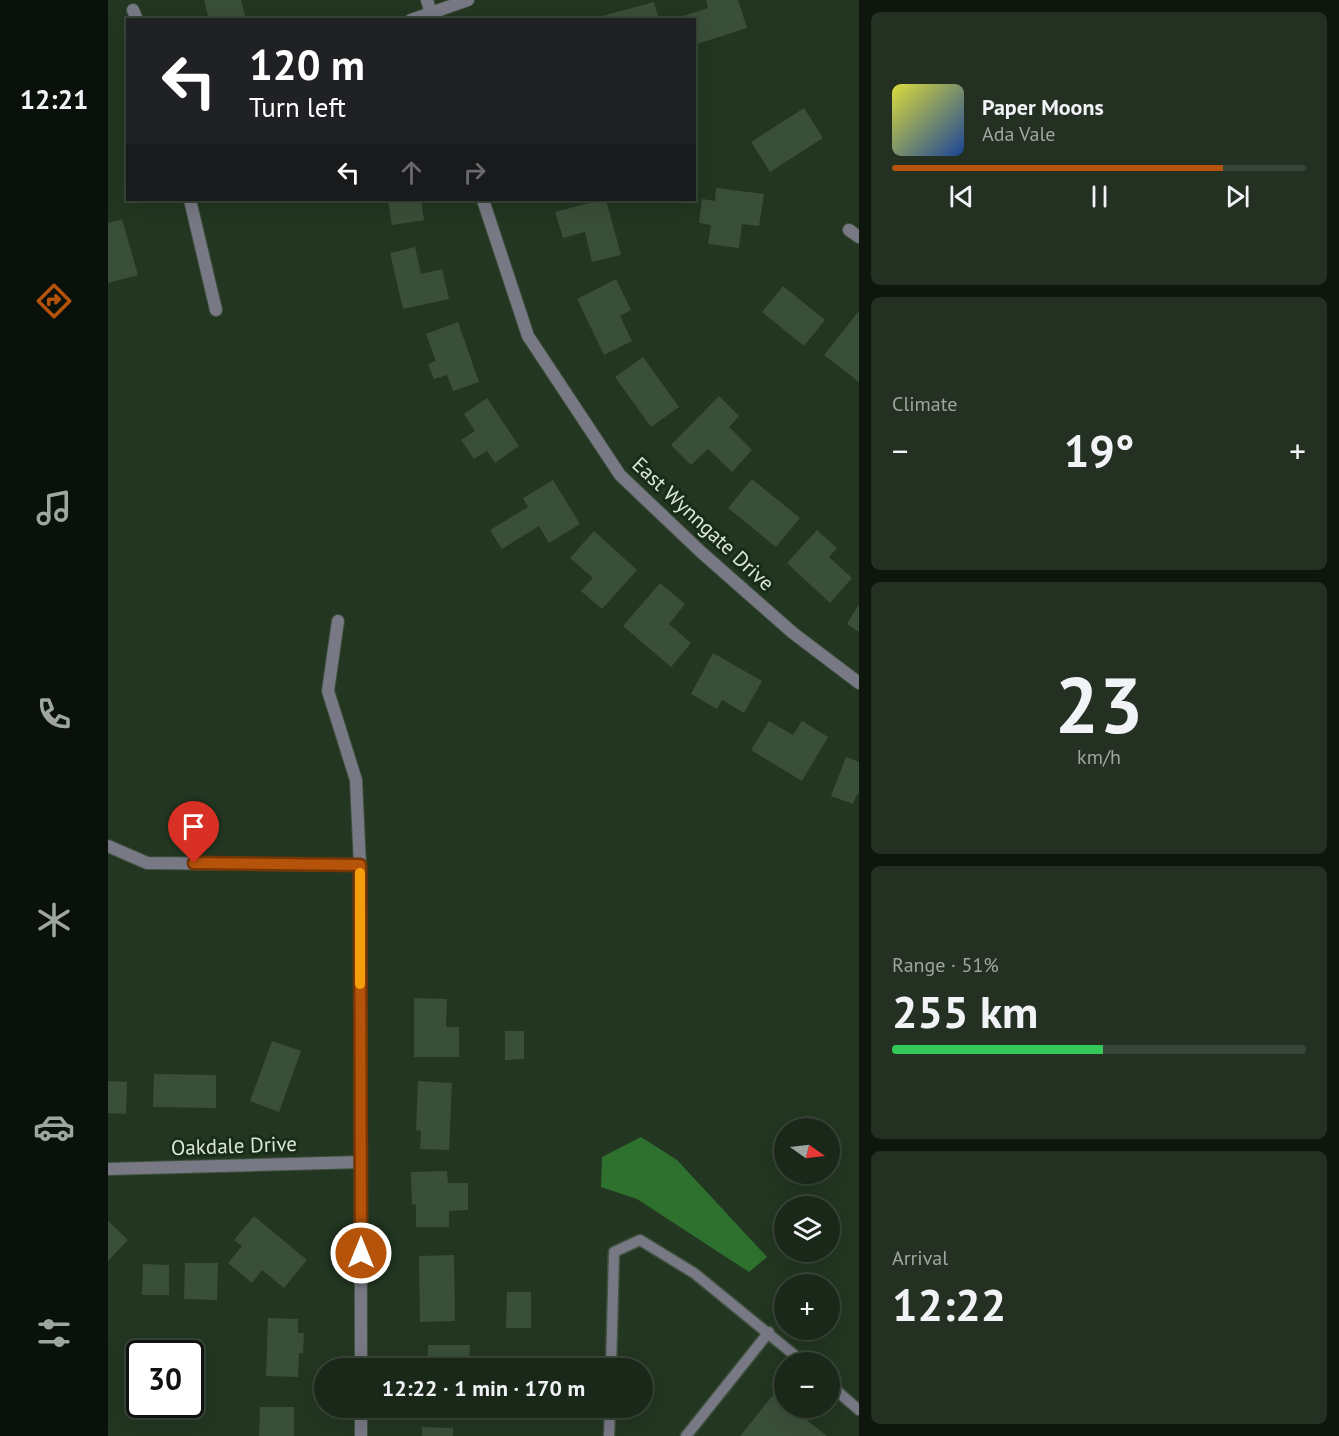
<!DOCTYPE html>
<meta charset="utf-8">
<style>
:root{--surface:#1a2819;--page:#233022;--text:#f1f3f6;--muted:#9fa6a2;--line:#384438;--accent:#b45309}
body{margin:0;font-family:"PT Sans",sans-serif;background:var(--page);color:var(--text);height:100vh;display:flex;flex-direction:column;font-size:22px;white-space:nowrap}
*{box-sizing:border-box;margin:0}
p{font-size:20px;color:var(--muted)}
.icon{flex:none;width:33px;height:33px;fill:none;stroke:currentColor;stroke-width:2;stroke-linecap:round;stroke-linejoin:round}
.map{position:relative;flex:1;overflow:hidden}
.side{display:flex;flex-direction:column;gap:12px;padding:12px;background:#0e160e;width:480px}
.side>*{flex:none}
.hud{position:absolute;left:18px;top:18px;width:570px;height:183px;border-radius:0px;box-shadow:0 6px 24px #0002,0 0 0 2px var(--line);background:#202124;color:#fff;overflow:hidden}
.needle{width:39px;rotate:104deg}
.controls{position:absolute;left:666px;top:1118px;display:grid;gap:12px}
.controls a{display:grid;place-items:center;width:66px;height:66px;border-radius:50%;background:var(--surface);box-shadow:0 6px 24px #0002,0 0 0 2px var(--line);font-size:30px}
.speed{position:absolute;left:18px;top:1340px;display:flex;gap:12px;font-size:30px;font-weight:700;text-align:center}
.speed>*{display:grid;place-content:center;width:78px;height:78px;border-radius:50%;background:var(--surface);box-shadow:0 6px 24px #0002,0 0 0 2px var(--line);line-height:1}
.speed .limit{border:3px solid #111;border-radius:9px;background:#fff;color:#111}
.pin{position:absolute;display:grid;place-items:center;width:51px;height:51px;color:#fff;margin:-62px -26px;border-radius:50% 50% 50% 0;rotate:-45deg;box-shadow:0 0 6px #0007}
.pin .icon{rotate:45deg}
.me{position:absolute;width:66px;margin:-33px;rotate:0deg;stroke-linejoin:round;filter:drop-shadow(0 0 4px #0008)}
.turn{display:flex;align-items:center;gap:21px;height:126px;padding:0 24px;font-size:27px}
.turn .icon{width:78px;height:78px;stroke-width:2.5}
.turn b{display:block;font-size:42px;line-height:51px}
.lanes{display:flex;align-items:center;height:57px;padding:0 24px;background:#0003;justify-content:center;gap:30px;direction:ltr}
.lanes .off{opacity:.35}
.big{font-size:45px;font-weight:800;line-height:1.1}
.side .widget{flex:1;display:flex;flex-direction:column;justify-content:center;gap:9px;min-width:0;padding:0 21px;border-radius:9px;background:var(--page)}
.side .dial{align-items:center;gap:0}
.dial b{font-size:78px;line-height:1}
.song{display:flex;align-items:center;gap:18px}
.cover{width:72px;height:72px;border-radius:9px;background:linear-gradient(135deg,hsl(60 70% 55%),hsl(220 70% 35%))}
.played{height:6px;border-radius:3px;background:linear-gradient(90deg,var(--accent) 80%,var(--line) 80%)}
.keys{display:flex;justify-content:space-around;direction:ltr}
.heat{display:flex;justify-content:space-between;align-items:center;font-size:33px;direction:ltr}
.charge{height:9px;border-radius:4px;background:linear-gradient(90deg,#34c759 51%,var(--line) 0)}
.trip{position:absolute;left:206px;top:1358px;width:339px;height:60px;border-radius:30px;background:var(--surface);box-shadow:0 6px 24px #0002,0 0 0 2px var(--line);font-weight:800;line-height:60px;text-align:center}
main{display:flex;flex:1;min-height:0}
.tab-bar{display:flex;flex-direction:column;width:108px;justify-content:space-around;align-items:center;background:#0a100a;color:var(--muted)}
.tab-bar .icon{width:42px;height:42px}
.tab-bar .active{color:var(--accent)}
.tab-bar b{font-size:27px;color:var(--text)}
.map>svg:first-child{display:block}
.water{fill:#2e712f}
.building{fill:#3a4f39}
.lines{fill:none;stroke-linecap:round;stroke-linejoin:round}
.service-casing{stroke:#3f523e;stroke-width:13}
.minor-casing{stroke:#3f523e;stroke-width:14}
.service{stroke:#797986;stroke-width:10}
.minor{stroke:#797986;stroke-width:12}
.route-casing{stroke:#753606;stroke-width:15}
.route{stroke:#b45309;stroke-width:10}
.slow{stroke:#f59e0b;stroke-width:10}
.labels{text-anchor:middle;stroke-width:6;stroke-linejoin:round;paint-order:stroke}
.street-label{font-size:21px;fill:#dae6d9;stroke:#182c17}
</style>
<main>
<nav class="tab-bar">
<b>12:21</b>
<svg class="icon active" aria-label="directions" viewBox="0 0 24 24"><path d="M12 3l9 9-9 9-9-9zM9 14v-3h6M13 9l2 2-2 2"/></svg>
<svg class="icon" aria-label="music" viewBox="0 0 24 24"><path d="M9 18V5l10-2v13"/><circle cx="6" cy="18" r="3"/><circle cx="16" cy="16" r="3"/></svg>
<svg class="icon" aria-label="phone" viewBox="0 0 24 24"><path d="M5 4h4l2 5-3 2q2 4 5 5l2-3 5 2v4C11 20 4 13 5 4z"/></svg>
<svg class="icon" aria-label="climate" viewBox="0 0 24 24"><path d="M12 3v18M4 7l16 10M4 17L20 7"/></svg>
<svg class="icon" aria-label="car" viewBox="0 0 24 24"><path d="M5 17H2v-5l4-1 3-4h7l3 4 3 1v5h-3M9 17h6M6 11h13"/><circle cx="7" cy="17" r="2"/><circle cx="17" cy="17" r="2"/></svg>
<svg class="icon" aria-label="filters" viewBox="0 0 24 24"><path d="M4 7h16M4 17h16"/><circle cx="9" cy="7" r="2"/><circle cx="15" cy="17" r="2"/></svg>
</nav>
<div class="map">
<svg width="751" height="1436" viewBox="0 0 751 1436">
<rect width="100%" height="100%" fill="#223621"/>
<path class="water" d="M533 1137 569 1160 659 1257 641 1272 529 1199 493 1187 494 1157Z"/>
<path class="building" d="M96 0H133L137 16 124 20H101Z
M598 0H630L639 28 586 45V20H576L575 16 600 8Z
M546 2 551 20H483V19Z
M696 108 715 138 662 172 643 142Z
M608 188 656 194 651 226 634 224 631 248 600 244 603 225 591 223 594 199 607 201Z
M280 200H313L316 220 284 225Z
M493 200H498L513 255 484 262 477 232 455 238 447 212Z
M14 219 30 275 0 283V223Z
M307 247 313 274 334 269 341 299 295 309 282 253Z
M508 279 523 310 512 316 524 341 496 355 469 299Z
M675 286 717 320 696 346 654 312Z
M751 311V382L716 355Z
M350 322 371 382 345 391 339 375 326 379 320 364 328 361 318 334Z
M535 357 571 407 543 427 507 377Z
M611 396 631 416 621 427 644 450 624 472 600 449 583 465 563 445Z
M379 398 411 446 387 463 379 451 366 459 353 440 367 431 356 414Z
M644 479 692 518 668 547 620 508Z
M445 480 472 524 441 543 431 526 394 549 382 530 420 507 415 498Z
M709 530 729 548 721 557 744 578 722 603 679 563Z
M486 531 529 570 494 609 473 591 485 578 462 558Z
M552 583 577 604 561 624 583 643 563 667 515 626Z
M751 604V632L739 624Z
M605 653 654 681 636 713 614 700 609 709 583 694Z
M661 721 685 735 694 721 720 737 694 781 643 750Z
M738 757 751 762V795L749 794 745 804 723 796Z
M306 998 339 999 338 1027H351V1057H306Z
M397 1031H416V1059L397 1060Z
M164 1041 193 1051 171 1112 142 1101Z
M46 1074 108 1075V1108L45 1107Z
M0 1081 19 1082 18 1114 0 1113Z
M310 1081 344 1083 341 1150 312 1149 313 1131 308 1130Z
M339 1171 340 1183H360V1210L341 1211V1227H308V1204L304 1205 303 1172Z
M146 1216 199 1260 176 1288 154 1270 144 1283 120 1263 134 1246 126 1240Z
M0 1221 20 1240 0 1261Z
M346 1255 347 1321 312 1322 311 1256Z
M77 1263H110L109 1300 76 1299Z
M35 1264 61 1265V1295H34Z
M399 1292H423V1328H398Z
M160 1318 190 1319V1333H196L195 1353H191L190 1377 158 1376Z
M320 1345H362L361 1368H319Z
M666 1394 676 1402V1407H682L719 1436H632Z
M152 1407H186V1436H151Z
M314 1427 345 1428V1436H314Z"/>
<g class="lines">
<defs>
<path id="service" d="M503 1368 506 1252 532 1240 586 1273 695 1362
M722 1385 751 1410
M501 1436 502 1407
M578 1436 661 1332"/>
<path id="minor" d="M319 0 325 20
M25 10 29 20
M303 20 360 0
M82 200 108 310
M375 200 420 336 512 475 593 552 685 633 751 683
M741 230 751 237
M230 621 220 691 248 780 252 865 253 1368
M0 846 39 863 252 865
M0 1169 253 1162
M253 1407V1436"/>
</defs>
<use href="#service" class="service-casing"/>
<use href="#minor" class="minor-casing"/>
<use href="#service" class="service"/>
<use href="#minor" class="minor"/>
</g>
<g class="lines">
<defs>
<path id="route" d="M86 863 252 865 253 1253"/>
</defs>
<use href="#route" class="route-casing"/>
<use href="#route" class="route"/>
<path class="slow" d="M252 873V984"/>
</g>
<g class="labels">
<g class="street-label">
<text transform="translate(595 524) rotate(43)" y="7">East Wynngate Drive</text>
<text transform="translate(126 1146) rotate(-2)" y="7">Oakdale Drive</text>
</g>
</g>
</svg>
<div class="controls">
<a><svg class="needle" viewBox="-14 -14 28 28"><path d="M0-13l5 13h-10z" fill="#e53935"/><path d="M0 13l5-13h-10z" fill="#9fa6a2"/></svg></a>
<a><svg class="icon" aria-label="layers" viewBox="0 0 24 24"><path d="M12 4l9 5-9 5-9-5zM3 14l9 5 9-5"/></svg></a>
<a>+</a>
<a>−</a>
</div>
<div class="speed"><div class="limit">30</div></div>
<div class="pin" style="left:86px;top:863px;background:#d93025"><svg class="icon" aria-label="arrive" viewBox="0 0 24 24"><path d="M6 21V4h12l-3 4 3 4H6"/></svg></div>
<svg class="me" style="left:253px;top:1253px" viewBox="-20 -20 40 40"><circle r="17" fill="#b45309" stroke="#fff" stroke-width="3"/><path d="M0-11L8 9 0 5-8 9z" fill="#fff"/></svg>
<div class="trip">12:22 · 1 min · 170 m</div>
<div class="hud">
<div class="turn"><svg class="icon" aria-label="left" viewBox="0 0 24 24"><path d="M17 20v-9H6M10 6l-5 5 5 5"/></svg><div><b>120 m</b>Turn left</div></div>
<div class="lanes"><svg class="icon" aria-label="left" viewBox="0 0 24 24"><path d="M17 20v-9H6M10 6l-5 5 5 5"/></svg><svg class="icon off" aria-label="ahead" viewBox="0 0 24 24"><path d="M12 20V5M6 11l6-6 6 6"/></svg><svg class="icon off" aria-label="right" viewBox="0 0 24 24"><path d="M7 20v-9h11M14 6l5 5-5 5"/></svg></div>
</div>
</div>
<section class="side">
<div class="widget">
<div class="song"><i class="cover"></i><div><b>Paper Moons</b><p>Ada Vale</p></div></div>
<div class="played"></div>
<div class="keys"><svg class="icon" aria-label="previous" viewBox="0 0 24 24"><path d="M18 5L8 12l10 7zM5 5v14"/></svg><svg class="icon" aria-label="pause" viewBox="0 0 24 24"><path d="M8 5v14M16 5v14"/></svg><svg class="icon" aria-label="next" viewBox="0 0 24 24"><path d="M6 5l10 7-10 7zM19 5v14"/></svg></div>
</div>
<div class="widget"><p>Climate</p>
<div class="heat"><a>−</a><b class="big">19°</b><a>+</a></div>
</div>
<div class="widget dial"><b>23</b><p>km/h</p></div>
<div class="widget"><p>Range · 51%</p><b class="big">255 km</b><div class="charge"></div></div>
<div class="widget"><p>Arrival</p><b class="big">12:22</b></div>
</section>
</main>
